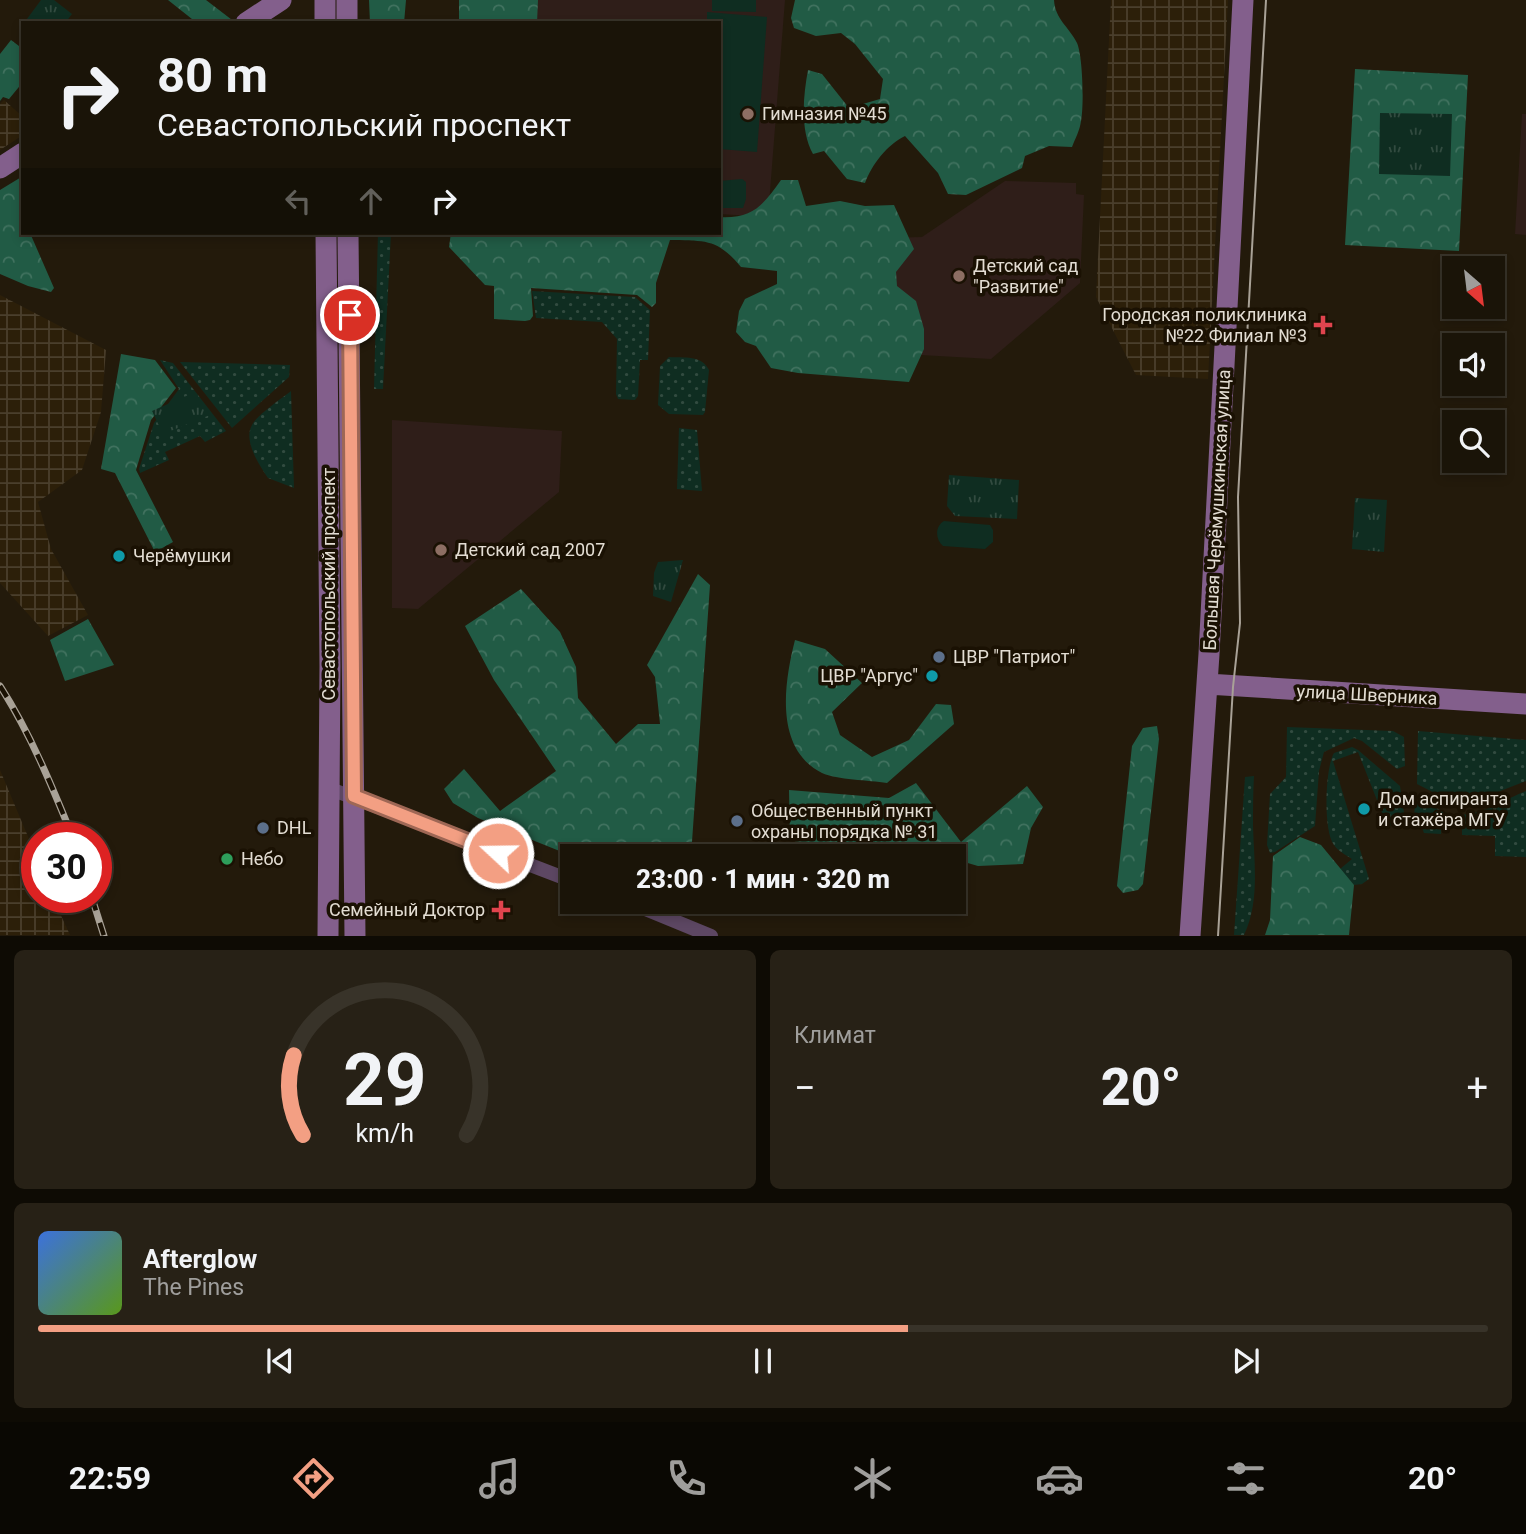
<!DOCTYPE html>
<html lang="ru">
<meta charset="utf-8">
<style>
:root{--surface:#1a1408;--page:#272116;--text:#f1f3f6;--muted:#9f9e9c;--line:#383329;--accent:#f39f83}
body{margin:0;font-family:Roboto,sans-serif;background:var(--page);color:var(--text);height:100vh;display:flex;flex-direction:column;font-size:26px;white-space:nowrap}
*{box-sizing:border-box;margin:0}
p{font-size:23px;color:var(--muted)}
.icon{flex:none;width:38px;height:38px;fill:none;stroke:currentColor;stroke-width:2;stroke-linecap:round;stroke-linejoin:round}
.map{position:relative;height:936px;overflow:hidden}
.drawer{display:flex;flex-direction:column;gap:14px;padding:14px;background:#0e0b04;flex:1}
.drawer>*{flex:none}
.guide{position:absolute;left:21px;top:21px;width:700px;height:214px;border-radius:0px;box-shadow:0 4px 10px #0003,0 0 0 2px var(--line);background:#1a1408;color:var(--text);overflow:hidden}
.needle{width:46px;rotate:152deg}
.buttons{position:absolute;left:1442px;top:256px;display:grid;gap:14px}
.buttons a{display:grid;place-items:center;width:63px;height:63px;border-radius:0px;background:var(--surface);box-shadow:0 4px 10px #0003,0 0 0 2px var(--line);font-size:35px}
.speed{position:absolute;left:21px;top:822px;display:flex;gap:14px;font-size:35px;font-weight:700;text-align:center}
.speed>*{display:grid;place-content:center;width:91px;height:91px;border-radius:50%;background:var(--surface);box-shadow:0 4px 10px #0003,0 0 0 2px var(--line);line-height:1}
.speed .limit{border:10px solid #d22;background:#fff;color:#111}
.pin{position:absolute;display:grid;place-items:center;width:60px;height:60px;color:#fff;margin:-30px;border:4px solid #fff;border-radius:50%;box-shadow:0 2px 7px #0007}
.me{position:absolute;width:77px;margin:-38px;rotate:291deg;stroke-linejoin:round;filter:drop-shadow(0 0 5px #0008)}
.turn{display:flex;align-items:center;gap:24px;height:147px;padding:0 21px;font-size:32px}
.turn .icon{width:91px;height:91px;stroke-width:2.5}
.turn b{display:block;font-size:49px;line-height:60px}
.lanes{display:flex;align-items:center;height:66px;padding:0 21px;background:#0003;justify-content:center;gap:35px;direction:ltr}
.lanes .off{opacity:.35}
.big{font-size:52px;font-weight:800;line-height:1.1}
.drawer .widget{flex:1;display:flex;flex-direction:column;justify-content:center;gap:10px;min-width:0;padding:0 24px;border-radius:10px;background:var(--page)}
.drawer .dial{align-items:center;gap:0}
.dial svg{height:182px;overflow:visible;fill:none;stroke:var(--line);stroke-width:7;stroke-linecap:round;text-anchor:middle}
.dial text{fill:var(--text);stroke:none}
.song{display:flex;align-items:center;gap:21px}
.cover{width:84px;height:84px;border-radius:10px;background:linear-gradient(135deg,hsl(220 70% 55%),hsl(90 70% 35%))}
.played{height:7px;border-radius:4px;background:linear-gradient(90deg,var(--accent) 60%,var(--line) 60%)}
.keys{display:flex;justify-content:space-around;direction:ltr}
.heat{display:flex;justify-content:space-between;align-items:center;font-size:38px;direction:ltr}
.drawer .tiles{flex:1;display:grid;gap:14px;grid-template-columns:1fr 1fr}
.widget:last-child{grid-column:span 2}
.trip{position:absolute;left:560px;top:844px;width:406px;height:70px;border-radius:0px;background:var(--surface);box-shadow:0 4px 10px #0003,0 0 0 2px var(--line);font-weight:800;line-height:70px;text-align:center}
.tab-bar{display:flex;height:112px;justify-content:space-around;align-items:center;background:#0a0803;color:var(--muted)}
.tab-bar .icon{width:49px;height:49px}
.tab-bar .selected{color:var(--accent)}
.tab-bar b{font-size:32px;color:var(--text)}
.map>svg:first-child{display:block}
.industrial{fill:url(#industrial-grid)}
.education{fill:#2f1e19}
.grass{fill:url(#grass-dots)}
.forest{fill:url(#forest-crowns)}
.park{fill:url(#park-tufts)}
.pitch{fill:#0f2d21}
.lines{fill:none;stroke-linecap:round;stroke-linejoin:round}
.street{stroke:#5d4763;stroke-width:14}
.secondary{stroke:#835f8c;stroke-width:21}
.tram{stroke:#a9a297;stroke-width:2}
.rail-casing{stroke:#a9a297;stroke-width:7}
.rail{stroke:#1a1103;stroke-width:4.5;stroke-dasharray:13;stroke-linecap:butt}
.route-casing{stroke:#9e6755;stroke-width:18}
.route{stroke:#f39f83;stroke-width:12}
.education-dot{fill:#8d6e63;stroke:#1a1103;stroke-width:2.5}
.health-dot{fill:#e0444e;stroke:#1a1103;stroke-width:2.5}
.culture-dot{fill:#0f9aa8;stroke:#1a1103;stroke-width:2.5}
.service-dot{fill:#5c6f8a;stroke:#1a1103;stroke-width:2.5}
.leisure-dot{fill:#2e9e5b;stroke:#1a1103;stroke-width:2.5}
.labels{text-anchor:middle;stroke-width:7;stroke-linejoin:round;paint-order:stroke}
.poi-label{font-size:18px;fill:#e3ddd3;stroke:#1a1103;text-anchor:start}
.street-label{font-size:18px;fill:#e3ddd3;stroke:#1a1103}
</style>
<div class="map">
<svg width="1526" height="936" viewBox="0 0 1526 936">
<defs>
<pattern id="industrial-grid" width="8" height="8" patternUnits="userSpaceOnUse" patternTransform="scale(1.75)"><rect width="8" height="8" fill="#2c1f09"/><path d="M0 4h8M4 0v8" fill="none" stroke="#4a3f2c"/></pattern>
<pattern id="grass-dots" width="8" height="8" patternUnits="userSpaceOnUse" patternTransform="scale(1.75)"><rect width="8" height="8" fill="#0f2d21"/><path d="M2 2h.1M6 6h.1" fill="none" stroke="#324b40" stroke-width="1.8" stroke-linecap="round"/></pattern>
<pattern id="forest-crowns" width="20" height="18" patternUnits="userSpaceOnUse" patternTransform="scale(1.75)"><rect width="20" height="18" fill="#215b45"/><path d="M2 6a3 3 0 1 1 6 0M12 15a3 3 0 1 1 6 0" fill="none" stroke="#41725f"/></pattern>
<pattern id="park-tufts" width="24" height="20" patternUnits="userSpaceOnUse" patternTransform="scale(1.75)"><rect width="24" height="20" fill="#0f2d21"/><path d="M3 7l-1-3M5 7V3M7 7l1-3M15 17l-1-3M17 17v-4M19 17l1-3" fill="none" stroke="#324b40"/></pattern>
</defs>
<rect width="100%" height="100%" fill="#231a0b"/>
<path class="industrial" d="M1111 0H1228L1208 379 1136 375 1096 297Z
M4 100 23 117V135L0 150V104Z
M0 295 106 350 101 412 82 470 38 502 51 549 88 615 48 636 0 583Z
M0 770 37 858V898H53L70 935H0Z"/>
<path class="education" d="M520 0H785L768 217 719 214V23H519Z
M1522 114H1526V235L1515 234Z
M1005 181 1076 183V194L1084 195 1080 283 991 359 833 350 857 239 922 237Z
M392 420 562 431 559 492 418 609 392 608Z"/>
<path class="grass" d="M378 233H391L383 389H374Z
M532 291 635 297 650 310 648 360H640L638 396 635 400 618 399 616 394 617 339 602 322 536 318Z
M669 357C684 358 702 355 709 370L705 412 703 415 669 414 658 405 660 366Z
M160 360 173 363 226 431 205 442 200 436 165 452 169 460 140 473 139 469 154 423 179 389Z
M180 362 290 365 289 377 232 428Z
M291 391 294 488 268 478C259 465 243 440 252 425 257 415 281 399 291 391Z
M679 428 697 430 702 491 677 489Z
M1287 727 1393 731 1404 737 1405 766 1397 769 1362 741 1354 738 1324 752 1319 771 1315 826 1275 852 1270 853 1267 845 1270 794 1286 777Z
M1418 731 1526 740V781L1490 795 1454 803 1417 784Z
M1352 747 1358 750 1400 786 1404 813 1388 828 1358 752 1333 761 1369 879 1362 884 1354 885 1340 869 1352 859C1346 855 1338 851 1334 845 1323 831 1325 768 1334 753Z
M1254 776C1253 793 1253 809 1253 826 1254 862 1260 902 1244 935H1234L1245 777Z
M1526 791V857L1495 856V836L1462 835V816H1442L1441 834 1424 833 1421 825 1414 819 1415 803 1419 799C1429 804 1440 811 1450 814 1476 819 1503 800 1526 791Z"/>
<path class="forest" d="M168 0H206L236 23H197Z
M369 0H406L404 23H370Z
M459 0H538L537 23H459Z
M795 0H1054C1055 19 1069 27 1077 43 1083 57 1084 106 1081 121 1080 130 1075 139 1072 147L1049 146 1025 156 1022 168 966 195 948 194 938 173 905 136C887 145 872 164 865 183L847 179 824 151 813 154C800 130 803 97 808 70L822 74 849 108 880 99 883 79 855 44 841 33 816 36 794 28 791 18Z
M11 40 23 49V82L9 99 3 97 0 101V54Z
M1355 69 1468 75 1459 251 1345 245Z
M23 176V233H30L54 288 51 292 28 286 0 274V190Z
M781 180H798L806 206 840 201 865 206 894 205 914 249 896 272 897 286 916 301 924 329V349L909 382 798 373 771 368 756 346 745 342 736 332 739 311 745 299 777 284V271L741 267C717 238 705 241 670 240L656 283V303L652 307 637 295 531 288 533 316 530 320 525 321 494 319V286L485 285 449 247 451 233H719V217C753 219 763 205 781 180Z
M121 354 155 360 176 388 151 420 136 470 173 542 155 552 115 473 101 469Z
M698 574 710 585 691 856H572L478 818 453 803 444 789 464 769 500 811 556 771 494 680 465 626 521 589 560 632 576 667 578 698 616 744 638 724H660L655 677 647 665Z
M88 619 114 665 65 681 50 640Z
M795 640 825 649 862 683 832 712 840 735 872 757 909 740 936 704 951 705 954 724 887 783C869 780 837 780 822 773 774 749 784 683 795 640Z
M1157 726 1159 739 1143 884 1138 890 1123 893 1117 886 1132 746 1143 728Z
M916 783 961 842 1027 786 1043 807 1031 828 1023 864 978 866 954 859V856H867L790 840 789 790 889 798Z
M1300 837 1321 845 1354 885 1349 935H1265L1270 920 1273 856Z"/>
<path class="park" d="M41 0H54L72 14 65 23H24Z
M1380 113 1452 114 1450 176 1379 174Z
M193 393 210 415 163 434 152 411Z
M949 475 1019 480 1017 519 955 516 947 506Z
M1355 498 1387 500 1384 552 1352 549Z
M683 560 671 602 653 596 654 573 658 562Z"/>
<path class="pitch" d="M712 0H756V12L712 11Z
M707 12 767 17 757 152 719 149V23H707Z
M742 179 746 182V199L743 208H719V181Z
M944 521 990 525 993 530V542L985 549 943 546C935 539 935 526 944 521Z"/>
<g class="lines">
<path class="street" d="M328 788 572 881
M626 901 711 936"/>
<path class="secondary" d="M325 0V23
M347 0V23
M246 23 281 0
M0 168 23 153
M326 233 330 666 328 936
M348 233 355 936
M1207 684 1526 704
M1190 936 1209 654 1243 0"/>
<path class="tram" d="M1218 936 1233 687 1240 623 1238 497 1266 0"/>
<defs>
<path id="rail" d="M0 686C30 733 52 786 73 838
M92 898 104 936"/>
</defs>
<use href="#rail" class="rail-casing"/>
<use href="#rail" class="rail"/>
</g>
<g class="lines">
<defs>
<path id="route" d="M350 315 354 796 498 853"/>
</defs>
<use href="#route" class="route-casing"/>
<use href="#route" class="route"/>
</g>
<g class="education-dot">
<circle cx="748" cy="114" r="7"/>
<circle cx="959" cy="276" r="7"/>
<circle cx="441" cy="550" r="7"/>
</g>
<g class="health-dot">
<path d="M1319.5 314.5h7v7h7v7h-7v7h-7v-7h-7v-7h7z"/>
<path d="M497.5 899.5h7v7h7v7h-7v7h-7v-7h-7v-7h7z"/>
</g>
<g class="culture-dot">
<circle cx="119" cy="556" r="7"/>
<circle cx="932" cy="676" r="7"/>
<circle cx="1364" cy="809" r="7"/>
</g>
<g class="service-dot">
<circle cx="939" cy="657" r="7"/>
<circle cx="737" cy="821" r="7"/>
<circle cx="263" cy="828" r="7"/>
</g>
<circle class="leisure-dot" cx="227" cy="859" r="7"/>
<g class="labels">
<g class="poi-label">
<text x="762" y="120">Гимназия №45</text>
<text x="973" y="272">Детский сад<tspan x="973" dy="21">"Развитие"</tspan></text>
<text x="1307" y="321" text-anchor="end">Городская поликлиника<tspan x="1307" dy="21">№22 Филиал №3</tspan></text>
<text x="455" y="556">Детский сад 2007</text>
<text x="133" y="562">Черёмушки</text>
<text x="953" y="663">ЦВР "Патриот"</text>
<text x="918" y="682" text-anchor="end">ЦВР "Аргус"</text>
<text x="1378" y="805">Дом аспиранта<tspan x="1378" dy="21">и стажёра МГУ</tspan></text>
<text x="751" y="817">Общественный пункт<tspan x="751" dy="21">охраны порядка № 31</tspan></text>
<text x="277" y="834">DHL</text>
<text x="241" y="865">Небо</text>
<text x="485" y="916" text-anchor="end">Семейный Доктор</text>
</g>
<g class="street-label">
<text transform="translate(1217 510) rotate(-87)" y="6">Большая Черёмушкинская улица</text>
<text transform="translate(329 584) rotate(-90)" y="6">Севастопольский проспект</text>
<text transform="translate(1367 695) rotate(3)" y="6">улица Шверника</text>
</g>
</g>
</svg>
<div class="buttons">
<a><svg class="needle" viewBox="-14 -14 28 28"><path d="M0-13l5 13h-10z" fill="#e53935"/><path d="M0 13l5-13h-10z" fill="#9f9e9c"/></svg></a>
<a><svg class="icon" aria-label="sound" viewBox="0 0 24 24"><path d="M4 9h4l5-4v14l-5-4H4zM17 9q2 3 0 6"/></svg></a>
<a><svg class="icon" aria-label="search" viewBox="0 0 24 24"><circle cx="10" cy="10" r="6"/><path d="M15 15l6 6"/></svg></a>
</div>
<div class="speed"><div class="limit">30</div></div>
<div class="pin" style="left:350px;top:315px;background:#d93025"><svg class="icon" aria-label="arrive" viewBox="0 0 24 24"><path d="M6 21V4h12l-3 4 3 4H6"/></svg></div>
<svg class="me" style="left:498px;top:853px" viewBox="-20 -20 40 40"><circle r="17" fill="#f39f83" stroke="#fff" stroke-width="3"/><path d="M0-11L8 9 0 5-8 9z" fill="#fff"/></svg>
<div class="trip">23:00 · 1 мин · 320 m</div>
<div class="guide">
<div class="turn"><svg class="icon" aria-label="right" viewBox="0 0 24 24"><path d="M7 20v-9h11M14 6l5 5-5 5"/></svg><div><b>80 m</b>Севастопольский проспект</div></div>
<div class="lanes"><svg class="icon off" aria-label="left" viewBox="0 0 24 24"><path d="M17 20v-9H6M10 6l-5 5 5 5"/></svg><svg class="icon off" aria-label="ahead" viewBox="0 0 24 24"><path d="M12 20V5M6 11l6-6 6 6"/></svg><svg class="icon" aria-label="right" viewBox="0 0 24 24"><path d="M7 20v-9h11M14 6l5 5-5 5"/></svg></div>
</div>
</div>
<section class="drawer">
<div class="tiles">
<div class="widget dial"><svg viewBox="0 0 100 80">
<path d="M14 69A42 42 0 1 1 86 69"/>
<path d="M14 69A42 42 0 0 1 10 34" stroke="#f39f83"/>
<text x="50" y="56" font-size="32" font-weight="700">29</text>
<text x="50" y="72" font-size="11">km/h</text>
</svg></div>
<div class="widget"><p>Климат</p>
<div class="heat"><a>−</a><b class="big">20°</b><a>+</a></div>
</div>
<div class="widget">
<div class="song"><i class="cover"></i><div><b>Afterglow</b><p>The Pines</p></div></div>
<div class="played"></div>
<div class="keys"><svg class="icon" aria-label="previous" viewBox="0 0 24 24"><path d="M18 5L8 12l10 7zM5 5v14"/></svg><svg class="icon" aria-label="pause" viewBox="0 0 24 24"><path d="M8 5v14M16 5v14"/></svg><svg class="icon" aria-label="next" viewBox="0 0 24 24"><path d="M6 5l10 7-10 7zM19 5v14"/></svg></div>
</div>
</div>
</section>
<nav class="tab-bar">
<b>22:59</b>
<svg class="icon selected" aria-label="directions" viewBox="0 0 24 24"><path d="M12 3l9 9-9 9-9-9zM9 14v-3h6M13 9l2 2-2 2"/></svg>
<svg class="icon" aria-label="music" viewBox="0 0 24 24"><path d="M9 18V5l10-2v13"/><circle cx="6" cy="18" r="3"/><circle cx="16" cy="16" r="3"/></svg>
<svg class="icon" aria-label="phone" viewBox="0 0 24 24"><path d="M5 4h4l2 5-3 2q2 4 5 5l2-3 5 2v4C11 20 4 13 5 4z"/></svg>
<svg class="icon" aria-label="climate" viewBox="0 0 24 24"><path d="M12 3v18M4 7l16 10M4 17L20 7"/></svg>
<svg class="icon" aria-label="car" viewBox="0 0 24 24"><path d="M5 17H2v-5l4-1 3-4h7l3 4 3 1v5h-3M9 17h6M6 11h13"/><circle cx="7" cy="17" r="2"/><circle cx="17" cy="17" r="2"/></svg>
<svg class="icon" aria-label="filters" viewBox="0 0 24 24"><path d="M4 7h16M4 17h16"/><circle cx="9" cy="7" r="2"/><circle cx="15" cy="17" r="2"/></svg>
<b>20°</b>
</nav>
